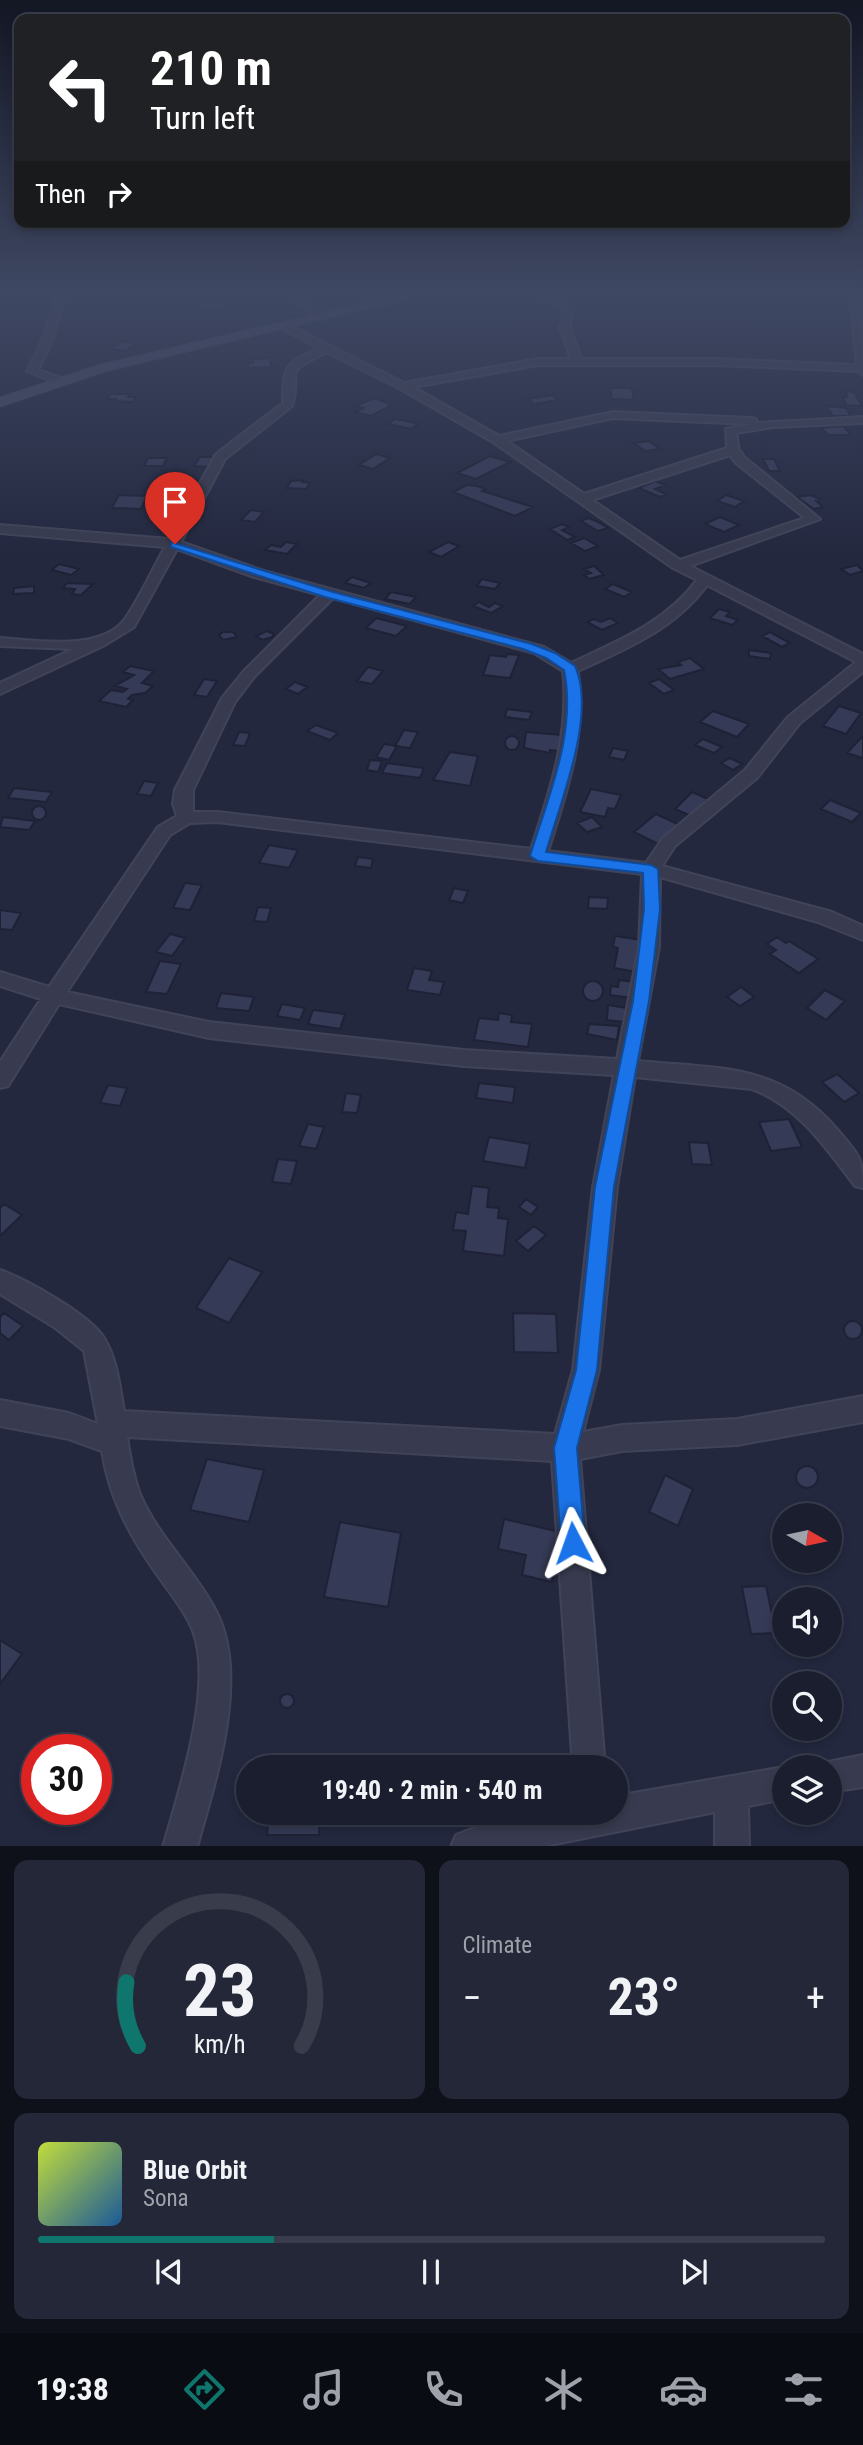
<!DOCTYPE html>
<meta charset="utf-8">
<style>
:root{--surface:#1a1e2f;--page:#232737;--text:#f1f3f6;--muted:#9fa2aa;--line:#383c4b;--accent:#0f766e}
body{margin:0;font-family:"Roboto Condensed",sans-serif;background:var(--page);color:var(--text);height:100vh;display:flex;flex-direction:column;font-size:26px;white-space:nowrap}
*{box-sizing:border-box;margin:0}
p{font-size:23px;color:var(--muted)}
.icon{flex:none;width:38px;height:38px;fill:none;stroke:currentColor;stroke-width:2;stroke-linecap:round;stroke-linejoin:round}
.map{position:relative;height:1846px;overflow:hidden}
.details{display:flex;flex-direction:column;gap:14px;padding:14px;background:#0e101a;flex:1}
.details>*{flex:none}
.guide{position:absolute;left:14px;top:14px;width:836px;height:214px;border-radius:14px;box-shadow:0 4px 10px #0003,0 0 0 2px var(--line);background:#202124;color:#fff;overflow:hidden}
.needle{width:46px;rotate:99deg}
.buttons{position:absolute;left:772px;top:1503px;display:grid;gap:14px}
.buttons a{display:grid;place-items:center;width:70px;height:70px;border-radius:50%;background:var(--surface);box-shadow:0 4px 10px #0003,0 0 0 2px var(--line);font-size:35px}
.speed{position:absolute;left:21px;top:1734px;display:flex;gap:14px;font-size:35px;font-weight:700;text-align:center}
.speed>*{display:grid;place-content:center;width:91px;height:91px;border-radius:50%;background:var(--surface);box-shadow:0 4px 10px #0003,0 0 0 2px var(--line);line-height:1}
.speed .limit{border:10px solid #d22;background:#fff;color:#111}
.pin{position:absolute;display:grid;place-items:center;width:60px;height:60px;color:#fff;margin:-72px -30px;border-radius:50% 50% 50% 0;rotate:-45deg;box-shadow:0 0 7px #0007}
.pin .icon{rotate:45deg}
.me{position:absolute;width:77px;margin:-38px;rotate:356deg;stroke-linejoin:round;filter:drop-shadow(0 0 5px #0008)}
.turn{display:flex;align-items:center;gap:24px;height:147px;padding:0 21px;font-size:32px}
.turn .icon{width:91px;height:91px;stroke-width:2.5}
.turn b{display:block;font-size:49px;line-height:60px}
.then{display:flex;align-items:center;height:66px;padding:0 21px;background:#0003;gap:14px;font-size:26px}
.big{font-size:52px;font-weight:700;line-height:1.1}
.details .tile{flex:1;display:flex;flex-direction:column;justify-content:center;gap:10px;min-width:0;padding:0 24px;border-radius:14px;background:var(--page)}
.details .dial{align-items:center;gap:0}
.dial svg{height:182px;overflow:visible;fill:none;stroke:var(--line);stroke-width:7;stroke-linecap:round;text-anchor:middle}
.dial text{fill:var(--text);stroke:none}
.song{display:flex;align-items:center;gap:21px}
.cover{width:84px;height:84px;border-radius:10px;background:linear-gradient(135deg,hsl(70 70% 55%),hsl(210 70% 35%))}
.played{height:7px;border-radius:4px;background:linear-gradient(90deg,var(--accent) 30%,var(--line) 30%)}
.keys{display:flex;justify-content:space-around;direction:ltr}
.heat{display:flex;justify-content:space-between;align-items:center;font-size:38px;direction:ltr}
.details .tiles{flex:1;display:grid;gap:14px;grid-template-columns:1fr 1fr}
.tile:last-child{grid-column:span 2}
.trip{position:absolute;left:236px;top:1755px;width:392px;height:70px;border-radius:35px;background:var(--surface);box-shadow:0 4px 10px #0003,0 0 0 2px var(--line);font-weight:700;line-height:70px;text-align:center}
.dock{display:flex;height:112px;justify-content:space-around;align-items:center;background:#0a0c13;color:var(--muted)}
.dock .icon{width:49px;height:49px}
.dock .current{color:var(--accent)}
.dock b{font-size:32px;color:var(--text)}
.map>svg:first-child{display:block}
.building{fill:#353a56;stroke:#1f2236;stroke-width:2}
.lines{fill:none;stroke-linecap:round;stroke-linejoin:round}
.street-casing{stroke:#414458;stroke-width:4}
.secondary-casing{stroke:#414458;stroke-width:3}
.street{fill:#383b4f;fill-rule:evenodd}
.secondary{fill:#454862;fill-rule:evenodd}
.route{fill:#1a73e8;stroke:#114b97;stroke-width:2}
</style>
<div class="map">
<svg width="863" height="1847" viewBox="0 0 863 1847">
<rect width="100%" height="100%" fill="#23283f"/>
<path class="building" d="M212 300 227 305 212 310 198 304Z
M122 341 137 343 126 351 111 349Z
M269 358 272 367 249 368 247 364 253 362 252 359Z
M610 388H632L634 400 612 399Z
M846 391 854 392 862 406 846 405 843 397H847Z
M111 394H130L128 397H135L133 402 114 401 116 399H107Z
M553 395 558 400 534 404 528 399Z
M374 398 392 405 371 416 355 412 363 408 355 406Z
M826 406 846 408 851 416H833Z
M395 419 412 422 418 424 411 429 388 424Z
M843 426 851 435H828L821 428Z
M649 441 660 449 645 451 634 443Z
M376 454 390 458 373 469 359 465Z
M490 456 510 462 476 479 457 473Z
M200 457H214L209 467 194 466Z
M148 458H167L163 466H144Z
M763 459H774L780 471H769Z
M303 480 302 482 310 483 306 489 287 488 291 481Z
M655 481 665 485 655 489 666 494 660 497 639 488Z
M467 485 477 486 486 489 482 491 533 507 515 516 453 492Z
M119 495 147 496 141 509 112 508Z
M726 495 744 501 735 507 717 501Z
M811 495 820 499 816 501 823 507 814 509 797 497Z
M251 510 264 512 255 522 241 520Z
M720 517 739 525 724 532 705 524Z
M588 518 596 521 608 528 598 531 581 521Z
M562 524 569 527 562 530 575 537 567 540 550 529Z
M584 538 598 546 585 551 571 543Z
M286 542 297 544 287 554 265 550 271 545 281 547Z
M448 542 459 546 441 557 429 552Z
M59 564 79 569 71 575 52 570Z
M857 565 863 571 850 575 841 569Z
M594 566 604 575 589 579 584 575 591 573 584 569Z
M352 577 371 583 364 588 345 583Z
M482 579 500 583 495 589 477 586Z
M67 583 93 584 81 595 72 594 75 589 63 588Z
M613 584 632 592 624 597 605 589Z
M34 586V593L13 594 14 588Z
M391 592 416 597 410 604 385 599Z
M479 602 489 607 495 603 503 606 491 613 473 606Z
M719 609 730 612 726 616 738 620 732 625 710 618Z
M376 618 407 626 396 636 366 628Z
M610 618 618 623 602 630 587 622 594 619 601 622Z
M267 631 274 634 272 637 263 640 256 636Z
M223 632H233L237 637 223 640 219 635Z
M770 632 790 643 782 647 762 636Z
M749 650 771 653 770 659 749 656Z
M507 654 519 655 510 678 483 675 490 655 506 657Z
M690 658 704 669 670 679 658 669 681 665 678 662Z
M130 666 154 671 142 683 153 686 145 693 132 695 128 699 133 700 126 707 99 701 111 690 123 692 127 689 115 686 134 675 123 672Z
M368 667 383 671 372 684 357 681Z
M204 679 217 681 207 697 194 695Z
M659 679 674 690 664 694 649 683Z
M295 682 307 687 298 694 286 689Z
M839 706 861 713 846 734 823 726Z
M507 709 532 712 529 720 505 717Z
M713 711 749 724 737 737 700 722Z
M316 725 338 733 330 740 307 731Z
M404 730 418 732 410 748 395 746Z
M239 732 250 733 245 746 233 745Z
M526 732 562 735 560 751 550 750V753L524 748Z
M505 743a7 7 0 1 1 14 0a7 7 0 1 1-14 0Z
M862 737H863V758L847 753Z
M703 739 722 747 714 753 695 745Z
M384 744 397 746 389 760 376 757Z
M613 748 628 751 624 760 609 757Z
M450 752 478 756 470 786 433 780Z
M730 758 742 764 733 770 721 763Z
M370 760 382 761 378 772 367 770Z
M387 763 424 768 420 778 382 773Z
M144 781 158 783 151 796 137 794Z
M14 788 52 792 46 802 8 798Z
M591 789 621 795 615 809 608 808 605 817 580 812Z
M692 792 708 799 691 816 675 809Z
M830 800 861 813 852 822 821 809Z
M32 813a7 7 0 1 1 14 0a7 7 0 1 1-14 0Z
M656 814 680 825 658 844 634 832Z
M3 817 35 821 29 830 0 827Z
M592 817 602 827 587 832 577 823Z
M269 845 298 850 289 868 259 863Z
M358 857 373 859 371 868 355 866Z
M185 883 202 885 190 910 173 908Z
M454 888 468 891 463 903 449 900Z
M589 897 608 898 607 909 588 908Z
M258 907 271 908 267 922 254 921Z
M0 910 21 913 12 930 0 929Z
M170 934 185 938 172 956 156 952Z
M615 936 643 940 637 972 614 968 618 948 613 947Z
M777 937 786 943 789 941 818 959 799 973 770 954 776 950 767 944Z
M160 961 181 964 167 994 146 992Z
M414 968 432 971 429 980 444 982 440 995 407 990Z
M619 980 634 982 632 998 610 995 611 986 618 987Z
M583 991a10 10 0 1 1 20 0a10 10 0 1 1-20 0Z
M741 987 754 997 740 1006 727 997Z
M825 990 845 1001 826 1020 807 1008Z
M221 993 254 997 249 1011 216 1008Z
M282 1004 305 1008 300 1020 277 1016Z
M608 1005 633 1009 632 1023 607 1020Z
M313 1010 345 1014 340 1029 308 1024Z
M499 1013 512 1015 511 1022 532 1024 528 1047 474 1040 479 1018 498 1020Z
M589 1024 619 1026 617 1040 587 1034Z
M837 1074 859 1093 844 1102 822 1082Z
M479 1083 515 1087 513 1103 476 1098Z
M108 1085 127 1088 120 1106 100 1103Z
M346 1093 361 1095 357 1113 342 1112Z
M789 1119 802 1147 771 1151 759 1122Z
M308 1124 324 1127 316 1149 299 1146Z
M489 1137 530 1144 525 1168 483 1161Z
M689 1142 708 1143 712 1165 692 1164Z
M278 1159 297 1161 291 1184 272 1182Z
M472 1186 489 1188 487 1207 499 1208 498 1218 508 1219 504 1256 463 1251 466 1231 453 1230 456 1212 468 1214Z
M526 1199 538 1207 531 1215 519 1207Z
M4 1204 22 1215 0 1236V1208Z
M534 1226 546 1235 528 1251 516 1241Z
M229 1258 262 1272 229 1323 196 1308Z
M4 1313 23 1326 9 1340 0 1333V1317Z
M513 1313 556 1314 558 1353 514 1352Z
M844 1330a9 9 0 1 1 18 0a9 9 0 1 1-18 0Z
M207 1459 264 1470 249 1522 190 1510Z
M796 1477a11 11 0 1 1 22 0a11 11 0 1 1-22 0Z
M665 1475 693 1489 678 1526 649 1512Z
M504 1519 560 1532 552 1582 522 1575 526 1555 498 1549Z
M340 1522 401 1533 388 1607 324 1597Z
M766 1586 776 1633 751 1634 742 1587Z
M0 1640 22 1654 0 1684Z
M280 1701a7 7 0 1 1 14 0a7 7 0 1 1-14 0Z
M269 1813H320L319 1835H267Z"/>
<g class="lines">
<defs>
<path id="street" d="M57 295H66L50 346 38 370 63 379V383L59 384 27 371 40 346Z
M284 295H295L327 317 319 319Z
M532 295H546L573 305 570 327 581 359H713L857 365 850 295H860L863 375 858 371 713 365H538L413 387 499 436 613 412 752 418 756 419V423L863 417V423L773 427 736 433 739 450 744 457 820 519 690 566 863 654V672L800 723 757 778 675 846 662 866 832 912 863 926V940L818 922 660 877 659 947 638 1061C718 1069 778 1062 836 1128 857 1153 863 1155 863 1188L855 1186C826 1148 798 1106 752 1089L635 1077 617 1187 599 1370 583 1432 622 1425 737 1419 863 1396V1422L737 1445 622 1451 580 1459 605 1768H573L552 1461 127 1437C130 1456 133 1476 140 1494 158 1537 195 1570 216 1611 250 1677 216 1779 197 1847H163C179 1791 214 1686 193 1631 185 1610 168 1591 156 1573 129 1535 109 1497 102 1451L69 1439 0 1426V1400L69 1413 98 1424 84 1351 54 1327 0 1294V1270C26 1279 90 1315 104 1338 117 1358 120 1388 124 1411L555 1434 573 1370 593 1187 614 1075 464 1066 209 1038 59 1004 8 1086 0 1088V1062L41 999 0 986V972L49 987 158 827 177 816 173 804 175 790 222 698 244 671 320 595 254 577 177 549 134 627 103 646 0 694V683L73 649 0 646V638C36 640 101 652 125 619 140 597 152 570 165 547L0 533V525L169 539 216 454 283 403C283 365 285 364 319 348L281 328V324H287L404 383 538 359H571L560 327 565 308ZM327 352 399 388 493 442 673 568 697 580C665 623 618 641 571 663L544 647 264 571 181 542 225 459 292 406C304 367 277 377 327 352ZM613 418 750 424 726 429 727 448 584 494 507 441ZM730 455 736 463 805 518 680 560 592 500ZM707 585 856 662 788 717 745 770 663 838 646 863 548 851C567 792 587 734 578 671 626 649 675 629 707 585ZM333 598 534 653 563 671C570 734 550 790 531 849L217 812H193V790L235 702 254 677ZM217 822 642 874 639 947 617 1059 464 1050 209 1022 67 992 170 835 190 823Z
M863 1755V1787L830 1792V1768H817L818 1764Z
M784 1767V1799L748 1806 749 1847H715V1812L540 1847H451L456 1835C508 1813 560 1813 616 1813V1796Z"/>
<path id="secondary" d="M400 295H420L108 370 0 406V398L101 365Z"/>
</defs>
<use href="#street" class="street-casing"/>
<use href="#secondary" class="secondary-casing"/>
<use href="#street" class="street"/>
<use href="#secondary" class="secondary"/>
</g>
<linearGradient id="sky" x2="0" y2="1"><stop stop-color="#131623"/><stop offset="0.53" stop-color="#3f4863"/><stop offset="1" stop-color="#3f4863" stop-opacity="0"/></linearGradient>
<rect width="863" height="554" fill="url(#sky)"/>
<path class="route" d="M171 542 333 592 532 644 555 653 575 666C597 714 560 803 546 852L651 865 658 869 660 909 649 1001 614 1187 597 1370 577 1448 585 1543 581 1551 573 1555 564 1551 561 1543 554 1448 576 1370 595 1187 633 1001 644 909 643 873 538 861 530 856C548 797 577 733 564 670L546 658 523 649 325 597 171 547Z"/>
</svg>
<div class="buttons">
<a><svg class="needle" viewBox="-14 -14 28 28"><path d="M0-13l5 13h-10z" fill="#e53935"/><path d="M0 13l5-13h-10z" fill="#9fa2aa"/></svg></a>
<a><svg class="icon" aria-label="sound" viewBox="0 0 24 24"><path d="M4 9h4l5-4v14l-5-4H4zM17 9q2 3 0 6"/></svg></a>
<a><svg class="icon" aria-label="search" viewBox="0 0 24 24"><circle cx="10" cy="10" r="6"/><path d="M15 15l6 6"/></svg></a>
<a><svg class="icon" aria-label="layers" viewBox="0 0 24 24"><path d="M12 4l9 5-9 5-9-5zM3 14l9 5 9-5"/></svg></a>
</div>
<div class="speed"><div class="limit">30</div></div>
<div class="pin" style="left:175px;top:544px;background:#d93025"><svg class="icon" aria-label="arrive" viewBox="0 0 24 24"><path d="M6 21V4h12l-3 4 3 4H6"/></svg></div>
<svg class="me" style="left:573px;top:1543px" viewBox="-20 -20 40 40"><path d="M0-17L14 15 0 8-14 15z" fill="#1a73e8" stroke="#fff" stroke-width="4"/></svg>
<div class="trip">19:40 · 2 min · 540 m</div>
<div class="guide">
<div class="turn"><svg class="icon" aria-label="left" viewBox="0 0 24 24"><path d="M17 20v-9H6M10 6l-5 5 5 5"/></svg><div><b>210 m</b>Turn left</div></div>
<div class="then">Then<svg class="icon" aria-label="right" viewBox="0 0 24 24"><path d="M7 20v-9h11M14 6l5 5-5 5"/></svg></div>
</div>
</div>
<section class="details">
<div class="tiles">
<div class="tile dial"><svg viewBox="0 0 100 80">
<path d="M14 69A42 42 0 1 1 86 69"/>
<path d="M14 69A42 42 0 0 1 9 41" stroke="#0f766e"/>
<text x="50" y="56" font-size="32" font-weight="700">23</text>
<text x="50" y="72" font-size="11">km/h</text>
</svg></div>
<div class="tile"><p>Climate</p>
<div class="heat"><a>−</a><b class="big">23°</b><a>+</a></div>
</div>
<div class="tile">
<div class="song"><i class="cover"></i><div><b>Blue Orbit</b><p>Sona</p></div></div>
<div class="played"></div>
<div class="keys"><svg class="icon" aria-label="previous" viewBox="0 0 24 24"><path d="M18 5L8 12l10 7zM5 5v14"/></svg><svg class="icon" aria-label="pause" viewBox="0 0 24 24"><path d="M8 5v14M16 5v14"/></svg><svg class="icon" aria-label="next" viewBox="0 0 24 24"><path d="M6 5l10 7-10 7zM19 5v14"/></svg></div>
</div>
</div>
</section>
<nav class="dock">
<b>19:38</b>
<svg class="icon current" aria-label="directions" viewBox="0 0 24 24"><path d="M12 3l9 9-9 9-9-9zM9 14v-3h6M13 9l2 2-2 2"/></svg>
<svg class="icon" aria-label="music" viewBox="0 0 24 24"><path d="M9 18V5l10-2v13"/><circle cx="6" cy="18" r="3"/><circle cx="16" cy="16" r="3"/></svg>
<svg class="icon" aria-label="phone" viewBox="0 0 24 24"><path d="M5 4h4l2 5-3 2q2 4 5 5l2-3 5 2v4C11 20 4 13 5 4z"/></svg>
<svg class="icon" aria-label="climate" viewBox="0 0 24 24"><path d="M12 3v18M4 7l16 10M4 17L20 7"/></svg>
<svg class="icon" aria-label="car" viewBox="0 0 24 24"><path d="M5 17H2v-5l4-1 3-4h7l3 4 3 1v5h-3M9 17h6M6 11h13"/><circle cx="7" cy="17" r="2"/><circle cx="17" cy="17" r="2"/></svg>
<svg class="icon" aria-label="filters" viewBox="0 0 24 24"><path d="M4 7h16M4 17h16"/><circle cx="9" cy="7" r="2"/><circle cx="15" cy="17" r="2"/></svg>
</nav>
